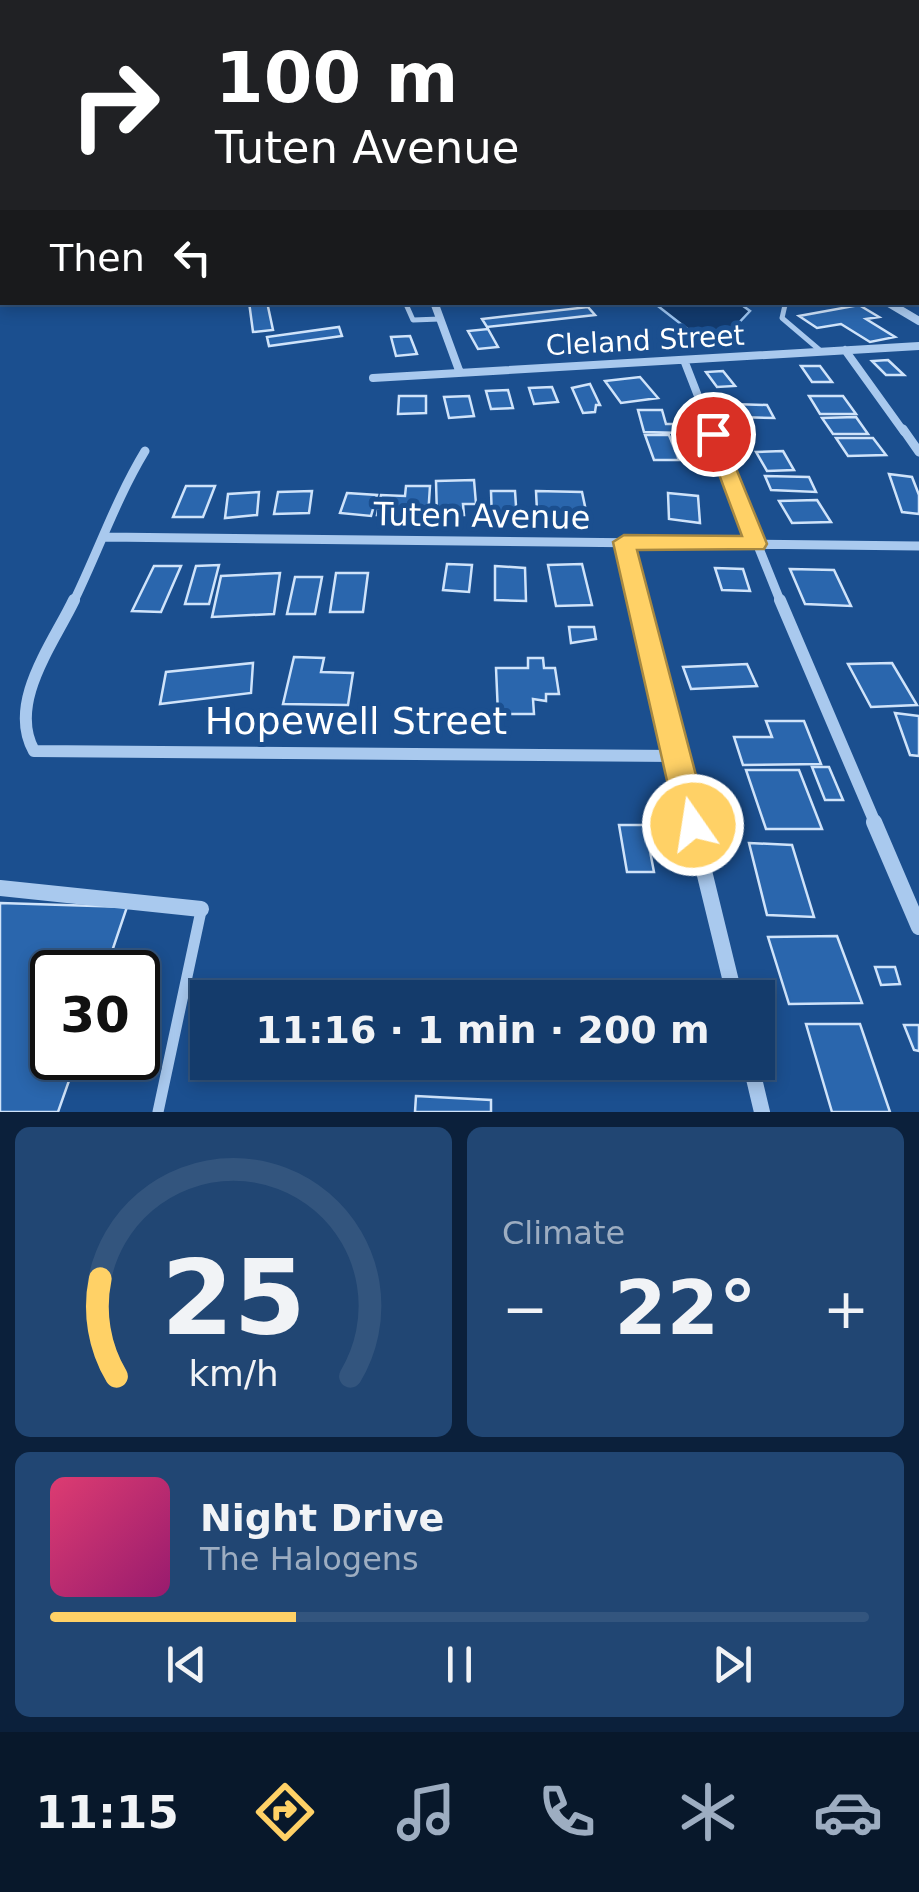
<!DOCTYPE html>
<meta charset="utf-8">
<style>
:root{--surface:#143b6b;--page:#214673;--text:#f1f3f6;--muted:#9dadc1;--line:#33557e;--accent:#ffd166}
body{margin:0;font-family:"DejaVu Sans",sans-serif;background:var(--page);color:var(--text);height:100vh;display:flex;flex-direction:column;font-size:38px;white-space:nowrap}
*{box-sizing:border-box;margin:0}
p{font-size:32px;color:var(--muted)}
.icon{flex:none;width:55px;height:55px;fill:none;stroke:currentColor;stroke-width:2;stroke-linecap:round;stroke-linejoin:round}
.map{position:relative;height:1112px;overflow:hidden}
.sheet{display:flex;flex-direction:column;gap:15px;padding:15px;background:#0b203b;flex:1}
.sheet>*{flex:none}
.banner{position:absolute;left:0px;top:0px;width:920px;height:305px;box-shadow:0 5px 15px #0003,0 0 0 2px var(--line);background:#202124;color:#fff;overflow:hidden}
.speed{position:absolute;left:30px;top:950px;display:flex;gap:20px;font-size:50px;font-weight:700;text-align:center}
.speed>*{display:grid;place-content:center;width:130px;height:130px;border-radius:50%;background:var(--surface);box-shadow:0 5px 15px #0003,0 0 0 2px var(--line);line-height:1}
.speed .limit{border:5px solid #111;border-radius:15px;background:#fff;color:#111}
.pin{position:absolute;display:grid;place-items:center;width:85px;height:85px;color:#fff;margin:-42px;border:5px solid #fff;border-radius:50%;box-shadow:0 2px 10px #0007}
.me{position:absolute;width:110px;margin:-55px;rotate:347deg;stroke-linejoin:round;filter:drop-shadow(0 0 8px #0008)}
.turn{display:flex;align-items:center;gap:35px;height:210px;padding:0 50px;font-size:45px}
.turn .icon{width:130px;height:130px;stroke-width:2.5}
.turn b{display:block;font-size:70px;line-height:85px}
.then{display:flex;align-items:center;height:95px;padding:0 50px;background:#0003;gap:20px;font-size:38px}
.big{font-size:75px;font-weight:800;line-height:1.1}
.sheet .card{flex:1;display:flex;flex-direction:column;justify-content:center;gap:15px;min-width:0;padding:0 35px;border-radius:15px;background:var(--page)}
.sheet .dial{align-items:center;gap:0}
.dial svg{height:260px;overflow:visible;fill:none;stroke:var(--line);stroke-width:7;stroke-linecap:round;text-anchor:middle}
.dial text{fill:var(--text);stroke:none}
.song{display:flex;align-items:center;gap:30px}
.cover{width:120px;height:120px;border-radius:15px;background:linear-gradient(135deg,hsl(340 70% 55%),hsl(320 70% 35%))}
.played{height:10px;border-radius:5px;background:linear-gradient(90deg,var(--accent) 30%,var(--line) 30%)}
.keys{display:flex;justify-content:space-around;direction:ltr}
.heat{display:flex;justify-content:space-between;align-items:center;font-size:55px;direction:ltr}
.sheet .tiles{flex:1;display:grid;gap:15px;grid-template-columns:1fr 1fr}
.card:last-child{grid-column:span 2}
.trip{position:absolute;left:190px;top:980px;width:585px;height:100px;border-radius:0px;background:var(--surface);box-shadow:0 5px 15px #0003,0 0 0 2px var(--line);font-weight:800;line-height:100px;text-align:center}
.tab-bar{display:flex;height:160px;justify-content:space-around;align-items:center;background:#08182b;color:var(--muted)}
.tab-bar .icon{width:70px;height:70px}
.tab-bar .current{color:var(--accent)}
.tab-bar b{font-size:45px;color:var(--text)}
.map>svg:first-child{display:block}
.water{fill:#123a6d;stroke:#9cc4f0;stroke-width:2.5}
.building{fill:#2a66ad;stroke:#cfe3fa;stroke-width:2.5}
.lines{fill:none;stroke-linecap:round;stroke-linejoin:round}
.service-far1{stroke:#a9c9ee;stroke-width:5}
.service{stroke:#a9c9ee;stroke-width:11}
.minor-far3{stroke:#a9c9ee;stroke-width:8}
.minor-far2{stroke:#a9c9ee;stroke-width:9}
.minor-far1{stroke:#a9c9ee;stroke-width:12}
.minor{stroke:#a9c9ee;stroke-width:16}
.tertiary{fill:#a9c9ee;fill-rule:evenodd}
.route{fill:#ffd166;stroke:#a68842;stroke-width:2.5}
.labels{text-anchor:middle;stroke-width:10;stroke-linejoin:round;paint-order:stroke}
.far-street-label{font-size:28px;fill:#fff;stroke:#1b4f8f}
.street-label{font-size:32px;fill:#fff;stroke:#1b4f8f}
.near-street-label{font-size:38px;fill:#fff;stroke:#1b4f8f}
</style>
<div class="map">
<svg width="919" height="1112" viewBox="0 0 919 1112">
<rect width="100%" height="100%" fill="#1b4f8f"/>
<path class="water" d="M654 303H739L750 311 731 331 695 335Z"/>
<path class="building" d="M249 302H267L273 330 253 332Z
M859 305 879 317 866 319 895 337 870 342 841 324 817 328 799 316Z
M588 307 595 315 487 327 482 319Z
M339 327 342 336 269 346 267 337Z
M488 329 498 347 478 349 468 331Z
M410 336 417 354 396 356 391 337Z
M888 360 904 375H886L872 361Z
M801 366H820L832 382H812Z
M723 371 735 386 717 387 706 372Z
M640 377 658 398 621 403 605 381Z
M590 384 600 405H596L595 412 583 413 572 388Z
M552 387 558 402 534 404 529 388Z
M508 390 513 408 491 409 486 391Z
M399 396H426V413L398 414Z
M469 396 474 416 449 418 444 397Z
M809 396H843L856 414H820Z
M731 404 767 405 774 418 737 417Z
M638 410H662L666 424H680L683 433 644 432Z
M856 417 868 434H833L822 418Z
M645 435H669L679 460H654Z
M836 438H873L886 455 848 456Z
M783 451 794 470 767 471 756 452Z
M889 474 912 477 919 495V514L902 512Z
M765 476 809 477 816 492 771 490Z
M474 480 476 504H463L464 515 437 516 436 481Z
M186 486H215L203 517H173Z
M406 486H430L428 517 377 515 381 495 405 496Z
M312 491 309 513 274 514 278 492Z
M491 491H515L517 521 492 520Z
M536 491 582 492 586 511H537Z
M259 492 257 515 225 518 228 494Z
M347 493 377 495 371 516 340 513Z
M668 493 698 496 700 523 669 519Z
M817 500 831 522 792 523 779 501Z
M447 564 472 565 469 592 443 590Z
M582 564 592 605 556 606 548 565Z
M219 565 209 604H185L196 566Z
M154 566H181L161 612 132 611Z
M495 566 525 568 526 601 495 600Z
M715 568 743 569 750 591 722 590Z
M790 569 834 570 851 606 805 604Z
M280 573 274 614 212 617 221 576Z
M336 573H368L363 612H330Z
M295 577H322L315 614H287Z
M569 627H594L596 639 571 643Z
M294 657 324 658 321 672 353 673 348 705 283 704Z
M528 658H543L544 668H555L559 694H546V701L533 699 534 714H498L496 668H528Z
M253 663 251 693 160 704 166 672Z
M892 663 917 705 871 707 848 664Z
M747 664 757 686 691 689 683 667Z
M895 713 919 716V756L910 755Z
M766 721H804L821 764 743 765 734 737H772Z
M812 767H829L843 800H825Z
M746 770H799L822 829H766Z
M619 825H645L654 872H627Z
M749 843 792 845 814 917 767 915Z
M0 903 127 907 105 972H52V1058H77L58 1112H0Z
M837 936 862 1003 789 1004 768 937Z
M875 967H895L900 984 881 985Z
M806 1024H860L890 1112H832Z
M904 1025H919V1051L914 1050Z
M416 1096 491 1100V1112H415Z"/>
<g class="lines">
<path class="service-far1" d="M405 302 413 320 440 319
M798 302 785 305 782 318 822 352"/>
<path class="service" d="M158 1112 201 911"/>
<path class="minor-far3" d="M434 302 460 373
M887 302 919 321
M845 350 904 432
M684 360 712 432
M373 378 919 346"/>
<path class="minor-far2" d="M711 429 781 603
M903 429 919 452
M105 537 919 546
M624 542 639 603
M73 603C98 552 116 499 145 451"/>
<path class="minor-far1" d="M74 600C53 644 7 703 34 751L676 756
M638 600 693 825
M780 600 876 825"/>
<path class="minor" d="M692 822 735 998
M874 822 919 927
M0 888 201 909
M750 1062 762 1112"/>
<path class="tertiary" d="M0 150H2V154H0Z"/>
</g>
<linearGradient id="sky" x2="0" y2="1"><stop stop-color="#0f2b4f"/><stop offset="0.43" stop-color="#39639b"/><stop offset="1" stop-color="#39639b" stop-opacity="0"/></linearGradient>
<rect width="919" height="276" fill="url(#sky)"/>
<path class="route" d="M713 428 722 434 767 544 764 549 637 550 709 825 704 835 693 840 682 835 677 825 613 542 624 535 742 536 704 434Z"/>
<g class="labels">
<g class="far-street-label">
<text transform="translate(645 340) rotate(-3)" y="10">Cleland Street</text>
</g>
<g class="street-label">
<text transform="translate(482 516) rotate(1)" y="11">Tuten Avenue</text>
</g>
<g class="near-street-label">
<text x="356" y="734">Hopewell Street</text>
</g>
</g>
</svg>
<div class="speed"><div class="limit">30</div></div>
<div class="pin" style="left:713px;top:434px;background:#d93025"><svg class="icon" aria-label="arrive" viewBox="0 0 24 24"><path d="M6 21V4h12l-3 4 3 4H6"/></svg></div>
<svg class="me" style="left:693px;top:825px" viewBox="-20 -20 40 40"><circle r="17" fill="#ffd166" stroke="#fff" stroke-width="3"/><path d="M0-11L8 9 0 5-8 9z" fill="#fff"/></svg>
<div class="trip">11:16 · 1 min · 200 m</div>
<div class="banner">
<div class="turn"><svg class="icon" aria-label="right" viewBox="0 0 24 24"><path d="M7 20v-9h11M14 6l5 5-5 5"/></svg><div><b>100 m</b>Tuten Avenue</div></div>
<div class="then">Then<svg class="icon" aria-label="left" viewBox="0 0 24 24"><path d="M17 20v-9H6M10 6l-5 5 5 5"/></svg></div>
</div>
</div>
<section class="sheet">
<div class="tiles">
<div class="card dial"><svg viewBox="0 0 100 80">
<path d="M14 69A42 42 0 1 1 86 69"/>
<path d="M14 69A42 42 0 0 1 9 39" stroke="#ffd166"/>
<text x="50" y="56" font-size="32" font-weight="700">25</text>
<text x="50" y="72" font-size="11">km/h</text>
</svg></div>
<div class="card"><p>Climate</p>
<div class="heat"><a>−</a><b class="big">22°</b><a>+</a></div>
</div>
<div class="card">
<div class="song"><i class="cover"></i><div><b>Night Drive</b><p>The Halogens</p></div></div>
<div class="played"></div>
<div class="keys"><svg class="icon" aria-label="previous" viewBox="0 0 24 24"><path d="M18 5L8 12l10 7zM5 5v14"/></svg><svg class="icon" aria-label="pause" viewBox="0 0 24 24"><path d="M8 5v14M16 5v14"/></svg><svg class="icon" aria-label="next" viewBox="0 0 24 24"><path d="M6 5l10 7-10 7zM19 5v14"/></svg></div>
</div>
</div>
</section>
<nav class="tab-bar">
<b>11:15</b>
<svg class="icon current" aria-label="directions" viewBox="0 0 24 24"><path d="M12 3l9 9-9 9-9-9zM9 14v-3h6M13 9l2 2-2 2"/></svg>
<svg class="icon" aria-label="music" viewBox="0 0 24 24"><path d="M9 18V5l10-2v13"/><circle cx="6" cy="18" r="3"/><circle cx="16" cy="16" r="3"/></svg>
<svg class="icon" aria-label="phone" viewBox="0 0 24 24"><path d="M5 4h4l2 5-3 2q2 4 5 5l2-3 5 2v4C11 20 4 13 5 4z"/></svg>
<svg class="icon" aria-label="climate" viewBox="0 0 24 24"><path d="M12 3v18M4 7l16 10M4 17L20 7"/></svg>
<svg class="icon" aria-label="car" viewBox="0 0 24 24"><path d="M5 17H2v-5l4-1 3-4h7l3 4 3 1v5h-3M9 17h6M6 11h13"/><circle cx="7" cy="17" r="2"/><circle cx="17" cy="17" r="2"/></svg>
</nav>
